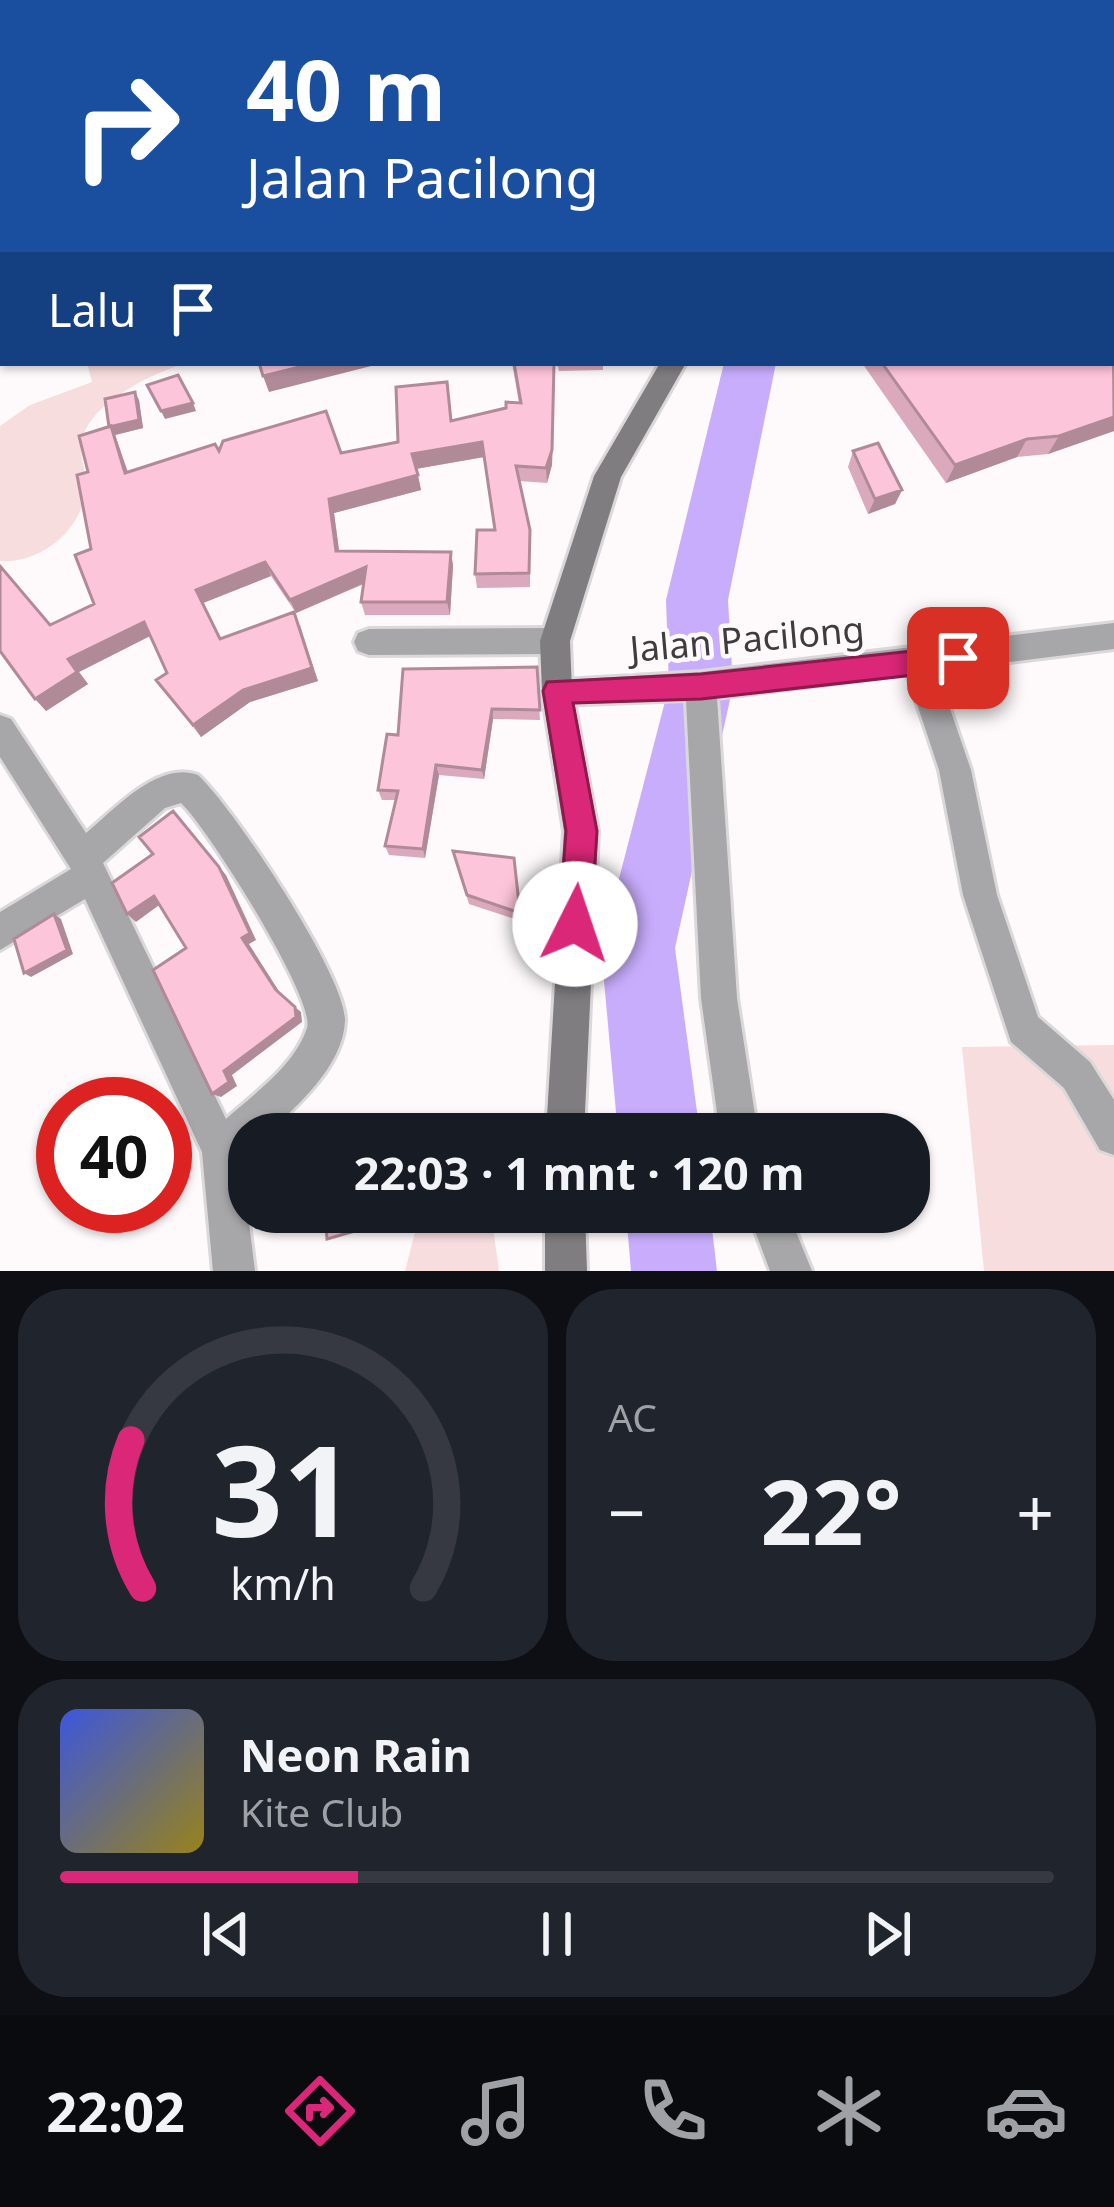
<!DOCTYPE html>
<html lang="id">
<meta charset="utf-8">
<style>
:root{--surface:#171b24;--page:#20242c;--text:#f1f3f6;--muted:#9ea1a6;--line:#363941;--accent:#db2777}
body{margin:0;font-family:"Noto Sans",sans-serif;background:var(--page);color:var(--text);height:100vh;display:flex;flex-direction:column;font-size:45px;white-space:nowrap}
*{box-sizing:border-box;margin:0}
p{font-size:39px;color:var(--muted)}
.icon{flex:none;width:66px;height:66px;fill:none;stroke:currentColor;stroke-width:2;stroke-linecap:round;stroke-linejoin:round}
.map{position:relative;height:1271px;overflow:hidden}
.drawer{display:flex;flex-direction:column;gap:18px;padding:18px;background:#0d0f14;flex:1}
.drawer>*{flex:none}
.top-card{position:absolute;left:0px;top:0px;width:1116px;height:366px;box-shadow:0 3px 9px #0004;background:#1a4fa0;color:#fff;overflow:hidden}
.speed{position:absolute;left:36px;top:1077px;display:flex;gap:24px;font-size:60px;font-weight:700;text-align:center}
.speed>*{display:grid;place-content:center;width:156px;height:156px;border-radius:50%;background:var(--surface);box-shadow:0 3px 9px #0004;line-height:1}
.speed .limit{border:18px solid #d22;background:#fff;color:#111}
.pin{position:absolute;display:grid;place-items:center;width:102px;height:102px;color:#fff;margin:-51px;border-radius:24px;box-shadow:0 6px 18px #0006}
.me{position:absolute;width:132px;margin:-66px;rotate:4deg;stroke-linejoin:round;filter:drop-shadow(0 0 9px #0008)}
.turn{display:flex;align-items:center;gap:42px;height:252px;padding:0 48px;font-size:54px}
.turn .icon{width:156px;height:156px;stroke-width:2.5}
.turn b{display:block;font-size:84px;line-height:102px}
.then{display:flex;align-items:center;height:114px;padding:0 48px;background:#0003;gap:24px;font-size:45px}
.big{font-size:90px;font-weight:700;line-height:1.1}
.drawer .widget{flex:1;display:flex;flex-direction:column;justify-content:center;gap:18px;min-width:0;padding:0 42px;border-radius:48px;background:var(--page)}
.drawer .dial{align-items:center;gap:0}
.dial svg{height:312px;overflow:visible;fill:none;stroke:var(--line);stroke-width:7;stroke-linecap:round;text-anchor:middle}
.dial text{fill:var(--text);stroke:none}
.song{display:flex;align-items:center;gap:36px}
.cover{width:144px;height:144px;border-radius:18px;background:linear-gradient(135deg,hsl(230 70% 55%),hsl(50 70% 35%))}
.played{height:12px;border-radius:6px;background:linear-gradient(90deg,var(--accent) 30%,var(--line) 30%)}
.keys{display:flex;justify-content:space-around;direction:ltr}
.heat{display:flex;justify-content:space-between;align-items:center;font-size:66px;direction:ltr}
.drawer .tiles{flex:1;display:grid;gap:18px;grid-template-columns:1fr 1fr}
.widget:last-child{grid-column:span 2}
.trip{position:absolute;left:228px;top:1113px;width:702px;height:120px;border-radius:48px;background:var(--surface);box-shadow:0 3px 9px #0004;font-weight:700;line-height:120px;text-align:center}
.menu{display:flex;height:192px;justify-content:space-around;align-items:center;background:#090b0e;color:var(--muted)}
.menu .icon{width:84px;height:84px}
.menu .current{color:var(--accent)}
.menu b{font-size:54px;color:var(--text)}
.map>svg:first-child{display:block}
.green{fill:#f8dddf}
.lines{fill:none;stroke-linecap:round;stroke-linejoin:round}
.stream{stroke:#c8adfd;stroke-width:8}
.canal{stroke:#c8adfd;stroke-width:36}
.river{fill:#c8adfd;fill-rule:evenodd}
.street-casing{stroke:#dbd8da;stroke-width:6}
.secondary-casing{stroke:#dbd8da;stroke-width:6}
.street{fill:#a7a6a8;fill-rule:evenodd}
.secondary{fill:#7f7d80;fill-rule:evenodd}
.wall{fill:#daa9bb}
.shaded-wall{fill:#b18a98}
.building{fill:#fdc5d9;stroke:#b18a98;stroke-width:3}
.route{fill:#db2777;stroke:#8e194d;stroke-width:3}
.labels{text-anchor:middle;stroke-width:9;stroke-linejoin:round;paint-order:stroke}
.street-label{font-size:36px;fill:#3e3c3d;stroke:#fefafc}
</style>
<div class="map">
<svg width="1114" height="1271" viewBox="0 0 1114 1271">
<rect width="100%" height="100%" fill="#fefafc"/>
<path class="green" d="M87 363H185C153 374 102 397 86 429 75 449 85 462 86 482 87 527 42 564 0 561V426L30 405 92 382Z
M1114 1045V1271H984L962 1047Z
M420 1212H491L499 1271H405Z"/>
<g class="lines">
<path class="stream" d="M0 161 3 155"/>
<path class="canal" d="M923 3 927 0"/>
<path class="river" d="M1113 203H1114V233H1113Z
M724 363H776L728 600 733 686 675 948 700 1134H618L601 948 669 686 666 600Z
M626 1212H710L717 1271H631Z"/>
<defs>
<path id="street" d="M274 0H292V3H274Z
M0 174H3V188H0Z
M3 212V229H0V213Z
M3 333V352L0 353V334Z
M1114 623V649L937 671 971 770 997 895 1038 1017 1090 1062 1114 1100V1155L1100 1150 1064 1088 1011 1042 963 895 939 770 907 674 717 698 737 998 758 1134H720L701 998 686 700 557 705 546 701 542 691 546 681 701 672Z
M555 628 566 632 570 641 566 650 555 654 369 655 358 651 354 642 358 633 369 629Z
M0 715 11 719 86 833C114 810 158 760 198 775 232 806 347 977 345 1021 343 1066 297 1106 267 1134H249V1150L241 1158 255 1271H213L202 1152 85 899 0 950V912L71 869 0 757ZM181 803C207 827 316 999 307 1028 295 1065 254 1094 226 1119L103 863 165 808Z
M748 1212H788L812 1271H770Z"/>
<path id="secondary" d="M1113 167H1114V181H1113Z
M660 363H686L621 477 570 641 572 691 598 831 584 1134H546L564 831 542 691 540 641 594 476Z
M545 1212H585L587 1271H545Z"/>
</defs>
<use href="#street" class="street-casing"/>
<use href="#secondary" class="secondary-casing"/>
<use href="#street" class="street"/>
<use href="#secondary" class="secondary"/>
</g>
<path class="wall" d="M1093 0H1114L1113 154V3H1096Z
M512 363H555L552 465 547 483 519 481 530 530V587L477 588 475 574 494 530 484 457 416 469 421 490 334 513 339 551 451 552 453 566 450 615H365L361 602 364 584 296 613 271 576 203 603 220 638 300 625 318 681 250 702 201 737 156 680 167 673 150 636 79 672 88 684 46 711 50 625 94 604 88 472 109 427 139 400 143 428 115 435 128 472 219 451 341 453 398 442 451 421 519 403Z
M557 363H603V370L559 371Z
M862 363H1113L1114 431 1048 454 1017 457 946 483Z
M853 451 902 490 895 504 868 514 848 467Z
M537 667 540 720 493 719 484 779 439 775 425 858 389 855 385 846 396 800H382L378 790 398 735Z
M453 851 514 858 521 921 469 904Z"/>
<path class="shaded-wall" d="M557 0H594L579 3H557Z
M3 51V76L0 81V56Z
M316 363H383L269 392 263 376Z
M555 363 552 465 547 483 546 468Z
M135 392 139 400 143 428 115 435 133 488 125 473 109 427Z
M193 403 196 411 165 419 161 411Z
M1114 417V431L1048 454 1059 436Z
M1027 439 1017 457 946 483 955 465Z
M482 442 484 457 415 469 412 454Z
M418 475 421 490 334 513 341 565 336 551 329 499Z
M902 490 895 504 868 514 875 499Z
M451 552 453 566 450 615 447 602Z
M265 562 271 576 203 603 196 590Z
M366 567 369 581 296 613 290 600Z
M294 612 318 681 250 702 201 737 193 725Z
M144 622 152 635 79 672 88 684 46 711 35 699 68 659Z
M492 709 493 719 484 779 482 770Z
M436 765 439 775 425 858 423 849Z
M173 811 226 875 256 940 249 944 282 996 276 990 242 938Z
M154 896 162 903 136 922 127 914Z
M54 914 61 919 73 954 31 977 24 973Z
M295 1007 301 1012 302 1022 232 1075 237 1086 221 1097 212 1094 224 1071Z
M393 1212H396L397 1220 327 1239Z"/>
<path class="building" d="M394 0H452L453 3H395Z
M720 0H851L854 3H722Z
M3 290V312L0 310V291Z
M1113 305 1114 417 1059 436 1027 439 955 465 882 363H1113Z
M259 363H316L263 376Z
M514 363H554L552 450 546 468 516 466 530 530 529 573 475 574 477 530H495L482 442 412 454 418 475 329 499 336 551 451 552 447 602H361L366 567 290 600 265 562 196 590 220 639 294 612 312 668 243 690 193 725 156 680 167 673 144 622 68 659 77 672 35 699 0 651V566L50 625 94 604 75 555 91 549 77 475 88 472 79 436 111 426 125 473 215 444 219 451 223 441 326 411 341 453 398 442 396 387 447 382 451 421 506 408V402L521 403Z
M178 375 193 403 161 411 147 385Z
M135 392 139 420 109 427 105 399Z
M878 443 902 490 875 499 853 451Z
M537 667 540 710 492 709 482 770 436 765 423 849 385 846 398 791 378 790 387 734 398 735 403 669Z
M173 811 219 867 250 933 242 938 276 990 295 1007 296 1017 224 1071 229 1082 212 1094 153 970 186 948 154 896 127 914 112 883 153 854 139 837Z
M453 851 514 858 520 913 467 895Z
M54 914 67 950 24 973 14 939Z
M325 1212H393V1220L327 1239Z"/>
<path class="route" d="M958 646 972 658 958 670 701 699 573 703 597 831 591 924 586 935 575 940 564 935 559 924 566 831 543 691 547 682 701 674Z"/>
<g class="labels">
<g class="street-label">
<text transform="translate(747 639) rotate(-5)" y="13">Jalan Pacilong</text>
</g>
</g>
</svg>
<div class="speed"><div class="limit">40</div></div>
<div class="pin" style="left:958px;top:658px;background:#d93025"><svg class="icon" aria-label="arrive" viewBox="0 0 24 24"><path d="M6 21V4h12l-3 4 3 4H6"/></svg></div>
<svg class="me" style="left:575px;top:924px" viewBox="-20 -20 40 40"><circle r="19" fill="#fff"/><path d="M0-13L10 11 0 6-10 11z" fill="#db2777"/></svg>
<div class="trip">22:03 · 1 mnt · 120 m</div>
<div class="top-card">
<div class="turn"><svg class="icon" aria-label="right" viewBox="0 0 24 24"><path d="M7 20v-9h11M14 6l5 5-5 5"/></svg><div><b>40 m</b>Jalan Pacilong</div></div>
<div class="then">Lalu<svg class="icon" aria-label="arrive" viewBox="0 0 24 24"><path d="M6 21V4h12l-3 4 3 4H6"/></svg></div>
</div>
</div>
<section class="drawer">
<div class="tiles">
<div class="widget dial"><svg viewBox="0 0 100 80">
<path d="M14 69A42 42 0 1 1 86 69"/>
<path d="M14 69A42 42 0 0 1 11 31" stroke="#db2777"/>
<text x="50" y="56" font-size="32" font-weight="700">31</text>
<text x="50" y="72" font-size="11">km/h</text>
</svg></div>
<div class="widget"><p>AC</p>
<div class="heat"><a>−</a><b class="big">22°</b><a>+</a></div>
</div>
<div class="widget">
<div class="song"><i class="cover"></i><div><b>Neon Rain</b><p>Kite Club</p></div></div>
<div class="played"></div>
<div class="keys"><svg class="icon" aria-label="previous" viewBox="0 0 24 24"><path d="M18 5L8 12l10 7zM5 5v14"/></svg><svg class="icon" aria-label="pause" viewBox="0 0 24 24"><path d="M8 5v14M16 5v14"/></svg><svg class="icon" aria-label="next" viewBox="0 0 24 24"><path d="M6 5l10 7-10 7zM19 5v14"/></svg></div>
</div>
</div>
</section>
<nav class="menu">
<b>22:02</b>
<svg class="icon current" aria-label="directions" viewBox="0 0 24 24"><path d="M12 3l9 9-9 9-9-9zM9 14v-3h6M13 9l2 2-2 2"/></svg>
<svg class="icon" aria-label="music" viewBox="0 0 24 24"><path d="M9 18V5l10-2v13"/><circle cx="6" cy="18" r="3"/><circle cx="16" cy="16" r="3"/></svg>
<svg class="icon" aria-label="phone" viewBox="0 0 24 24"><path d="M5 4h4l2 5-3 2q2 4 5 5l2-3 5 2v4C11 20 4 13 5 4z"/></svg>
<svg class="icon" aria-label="climate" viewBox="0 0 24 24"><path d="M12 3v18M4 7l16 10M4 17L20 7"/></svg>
<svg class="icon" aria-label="car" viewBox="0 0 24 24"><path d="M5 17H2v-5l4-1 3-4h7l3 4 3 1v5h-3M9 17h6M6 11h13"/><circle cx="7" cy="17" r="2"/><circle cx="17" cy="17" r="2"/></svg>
</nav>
